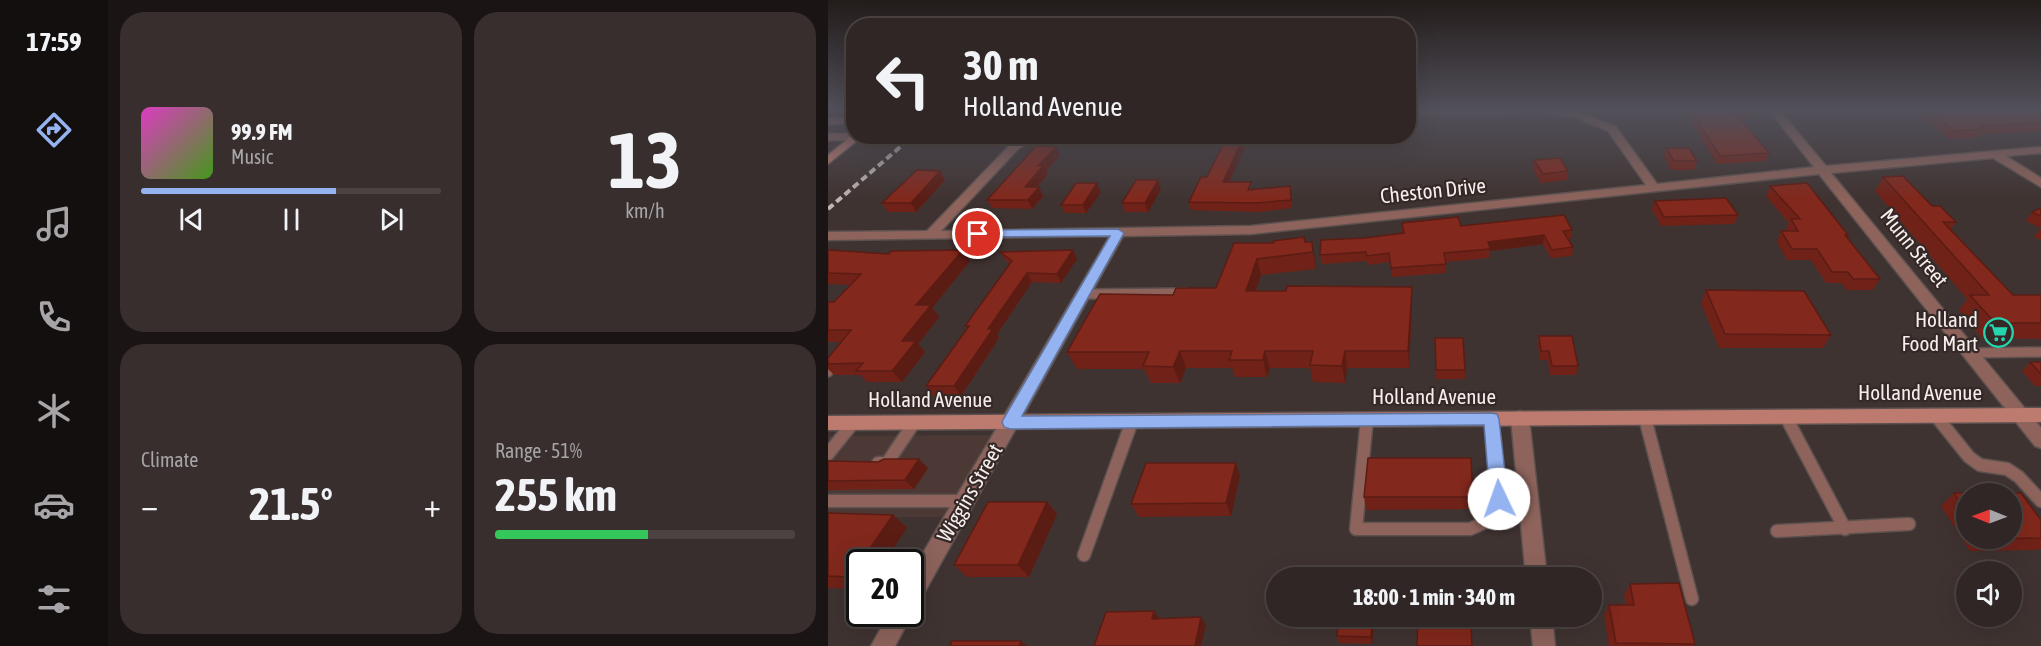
<!DOCTYPE html>
<meta charset="utf-8">
<style>
:root{--surface:#2f2625;--page:#372e2d;--text:#f1f3f6;--muted:#a7a5a7;--line:#4a4342;--accent:#95b2f1}
body{margin:0;font-family:"Asap Condensed",sans-serif;background:var(--page);color:var(--text);height:100vh;display:flex;flex-direction:column;font-size:22px;white-space:nowrap}
*{box-sizing:border-box;margin:0}
p{font-size:20px;color:var(--muted)}
.icon{flex:none;width:33px;height:33px;fill:none;stroke:currentColor;stroke-width:2;stroke-linecap:round;stroke-linejoin:round}
.map{position:relative;flex:1;overflow:hidden}
.panel{display:flex;flex-direction:column;gap:12px;padding:12px;background:#1a1514;width:720px}
.panel>*{flex:none}
.top-card{position:absolute;left:18px;top:18px;width:570px;height:126px;border-radius:24px;box-shadow:0 6px 24px #0002,0 0 0 2px var(--line);background:#2f2625;color:var(--text);overflow:hidden}
.needle{width:39px;rotate:271deg}
.controls{position:absolute;left:1128px;top:483px;display:grid;gap:12px}
.controls a{display:grid;place-items:center;width:66px;height:66px;border-radius:50%;background:var(--surface);box-shadow:0 6px 24px #0002,0 0 0 2px var(--line);font-size:30px}
.speed{position:absolute;left:18px;top:549px;display:flex;gap:12px;font-size:30px;font-weight:700;text-align:center}
.speed>*{display:grid;place-content:center;width:78px;height:78px;border-radius:50%;background:var(--surface);box-shadow:0 6px 24px #0002,0 0 0 2px var(--line);line-height:1}
.speed .limit{border:3px solid #111;border-radius:9px;background:#fff;color:#111}
.pin{position:absolute;display:grid;place-items:center;width:51px;height:51px;color:#fff;margin:-26px;border:3px solid #fff;border-radius:50%;box-shadow:0 2px 6px #0007}
.me{position:absolute;width:66px;margin:-33px;rotate:357deg;stroke-linejoin:round;filter:drop-shadow(0 0 4px #0008)}
.turn{display:flex;align-items:center;gap:21px;height:126px;padding:0 18px;font-size:27px}
.turn .icon{width:78px;height:78px;stroke-width:2.5}
.turn b{display:block;font-size:42px;line-height:51px}
.big{font-size:45px;font-weight:700;line-height:1.1}
.panel .widget{flex:1;display:flex;flex-direction:column;justify-content:center;gap:9px;min-width:0;padding:0 21px;border-radius:24px;background:var(--page)}
.panel .dial{align-items:center;gap:0}
.dial b{font-size:78px;line-height:1}
.song{display:flex;align-items:center;gap:18px}
.cover{width:72px;height:72px;border-radius:9px;background:linear-gradient(135deg,hsl(310 70% 55%),hsl(100 70% 35%))}
.played{height:6px;border-radius:3px;background:linear-gradient(90deg,var(--accent) 65%,var(--line) 65%)}
.keys{display:flex;justify-content:space-around;direction:ltr}
.heat{display:flex;justify-content:space-between;align-items:center;font-size:33px;direction:ltr}
.charge{height:9px;border-radius:4px;background:linear-gradient(90deg,#34c759 51%,var(--line) 0)}
.panel .tiles{flex:1;display:grid;gap:12px;grid-template-columns:repeat(2,1fr)}
.trip{position:absolute;left:438px;top:567px;width:336px;height:60px;border-radius:30px;background:var(--surface);box-shadow:0 6px 24px #0002,0 0 0 2px var(--line);font-weight:700;line-height:60px;text-align:center}
main{display:flex;flex:1;min-height:0}
.menu{display:flex;flex-direction:column;width:108px;justify-content:space-around;align-items:center;background:#130f0f;color:var(--muted)}
.menu .icon{width:42px;height:42px}
.menu .active{color:var(--accent)}
.menu b{font-size:27px;color:var(--text)}
.map>svg:first-child{display:block}
.built{fill:#4c3935}
.lines{fill:none;stroke-linecap:round;stroke-linejoin:round}
.lane-far2-casing{stroke:#5c514f;stroke-width:9}
.lane-far1-casing{stroke:#5c514f;stroke-width:12}
.lane-casing{stroke:#5c514f;stroke-width:15}
.street-casing{stroke:#5c514f;stroke-width:3}
.secondary-casing{stroke:#5c514f;stroke-width:3}
.lane-far2{stroke:#8d635b;stroke-width:7}
.lane-far1{stroke:#8d635b;stroke-width:9}
.lane{stroke:#8d635b;stroke-width:12}
.street{fill:#8d635b;fill-rule:evenodd}
.secondary{fill:#bd7b6f;fill-rule:evenodd}
.rail{stroke:#bfb5b3;stroke-width:4;stroke-dasharray:7 4;stroke-linecap:butt}
.wall{fill:#702218;fill-rule:evenodd}
.shaded-wall{fill:#5b1c14}
.building{fill:#82281c;stroke:#5b1c14;stroke-width:1.5}
.route{fill:#95b2f1;stroke:#61749d;stroke-width:1.5}
.labels{text-anchor:middle;stroke-width:4.5;stroke-linejoin:round;paint-order:stroke}
.street-label{font-size:21px;fill:#f6eeec;stroke:#352927}
.poi-label{font-size:21px;fill:#f6eeec;stroke:#352927;text-anchor:end}
</style>
<main>
<nav class="menu">
<b>17:59</b>
<svg class="icon active" aria-label="directions" viewBox="0 0 24 24"><path d="M12 3l9 9-9 9-9-9zM9 14v-3h6M13 9l2 2-2 2"/></svg>
<svg class="icon" aria-label="music" viewBox="0 0 24 24"><path d="M9 18V5l10-2v13"/><circle cx="6" cy="18" r="3"/><circle cx="16" cy="16" r="3"/></svg>
<svg class="icon" aria-label="phone" viewBox="0 0 24 24"><path d="M5 4h4l2 5-3 2q2 4 5 5l2-3 5 2v4C11 20 4 13 5 4z"/></svg>
<svg class="icon" aria-label="climate" viewBox="0 0 24 24"><path d="M12 3v18M4 7l16 10M4 17L20 7"/></svg>
<svg class="icon" aria-label="car" viewBox="0 0 24 24"><path d="M5 17H2v-5l4-1 3-4h7l3 4 3 1v5h-3M9 17h6M6 11h13"/><circle cx="7" cy="17" r="2"/><circle cx="17" cy="17" r="2"/></svg>
<svg class="icon" aria-label="filters" viewBox="0 0 24 24"><path d="M4 7h16M4 17h16"/><circle cx="9" cy="7" r="2"/><circle cx="15" cy="17" r="2"/></svg>
</nav>
<section class="panel">
<div class="tiles">
<div class="widget">
<div class="song"><i class="cover"></i><div><b>99.9 FM</b><p>Music</p></div></div>
<div class="played"></div>
<div class="keys"><svg class="icon" aria-label="previous" viewBox="0 0 24 24"><path d="M18 5L8 12l10 7zM5 5v14"/></svg><svg class="icon" aria-label="pause" viewBox="0 0 24 24"><path d="M8 5v14M16 5v14"/></svg><svg class="icon" aria-label="next" viewBox="0 0 24 24"><path d="M6 5l10 7-10 7zM19 5v14"/></svg></div>
</div>
<div class="widget dial"><b>13</b><p>km/h</p></div>
<div class="widget"><p>Climate</p>
<div class="heat"><a>−</a><b class="big">21.5°</b><a>+</a></div>
</div>
<div class="widget"><p>Range · 51%</p><b class="big">255 km</b><div class="charge"></div></div>
</div>
</section>
<div class="map">
<svg width="1213" height="646" viewBox="0 0 1213 646">
<rect width="100%" height="100%" fill="#3f3331"/>
<path class="built" d="M163 435 116 517H0L1 436Z"/>
<g class="lines">
<defs>
<path id="lane-far2" d="M0 137H30"/>
<path id="lane-far1" d="M256 294 358 293
M1142 353 1213 352
M0 366H5L0 372
M1107 415 1109 418"/>
<path id="lane" d="M1108 416 1141 457 1152 465 1179 469 1191 477 1213 501
M958 417 1017 529
M817 418 864 599
M539 419 528 529H642L671 516V483H699
M663 419 671 483
M0 454 25 423
M50 463H59L86 423
M0 501H137
M949 531 1081 524
M256 555 304 421"/>
<path id="street" d="M580 110H699L694 113 580 115Z
M714 110 749 111 788 127 829 184 986 167 941 110H951L998 166 1213 147V153L1178 156 1213 178V187L1165 158 1003 173 1213 428V448L1207 446 991 174 423 234 295 236 90 604 82 606V575L282 236 0 240V232L99 231 182 145 197 136H211L190 149 113 231 423 226 818 185 780 131 747 117 719 113Z
M0 118H26V124H0Z
M692 411 698 413 701 418 719 578H698L683 418 686 413Z
M82 611 84 614 67 646H43L61 614H82Z
M702 616H724L727 646H705Z"/>
<path id="secondary" d="M26 134V136H35L0 164V155Z
M1213 408V422L0 430V416Z"/>
</defs>
<use href="#lane-far2" class="lane-far2-casing"/>
<use href="#lane-far1" class="lane-far1-casing"/>
<use href="#lane" class="lane-casing"/>
<use href="#street" class="street-casing"/>
<use href="#secondary" class="secondary-casing"/>
<use href="#lane-far2" class="lane-far2"/>
<use href="#lane-far1" class="lane-far1"/>
<use href="#lane" class="lane"/>
<use href="#street" class="street"/>
<use href="#secondary" class="secondary"/>
<path class="rail" d="M0 209 85 136"/>
</g>
<path class="wall" d="M859 110H924L922 118H912L941 153 938 161 889 164 858 113Z
M1097 110H1213V131L1153 134 1151 137 1122 139 1093 117Z
M399 136H422L401 182 424 189 462 186 464 208 430 212 363 210 361 202 379 177Z
M838 148 869 161 866 170H843L836 156Z
M232 155 218 171 219 175 209 187H211L215 196 204 209 164 208 159 200Z
M706 160 740 171 739 180 713 183 705 169Z
M112 171 117 180 88 212H60L54 203Z
M1055 177 1128 222 1123 229 1185 295H1213V339L1154 338 1131 310 1139 299 1047 191Z
M942 186 1020 235 1019 237 1052 279 1045 290H1019L1013 283H998L983 260H959L949 242 953 231H958V230L961 223 938 196Z
M333 189 320 212H297L294 203Z
M273 192 258 213H237L233 205Z
M827 201 910 215 906 224 833 226 824 209Z
M1213 208V228L1198 221 1204 212Z
M574 223 633 226 744 230 743 238 740 239 745 247 744 256 723 258 715 244 662 251 661 258 618 262V273L564 277 562 262 540 265 539 261 494 264 492 255 536 238 574 233Z
M1213 228V240L1206 237Z
M476 237 477 242H484L488 269 433 275 428 291H458L584 287V304L581 368H519L517 383 485 382 482 368H442L439 377H407L404 368H358L352 383H323L316 369H249L239 352 345 295 388 288 446 243Z
M0 250 142 261 104 308 111 317 90 344 97 352 74 382H39L32 375H6L0 369V358L14 342H0V302H6L23 285 0 284Z
M172 252 249 259 233 283 204 282 169 334 171 338 133 396H105L98 386 139 328 137 326 182 264 178 261Z
M878 290 1003 335 995 348H891L873 303Z
M711 336 750 366 748 375H722L720 360H712L710 345Z
M607 338 637 370V379H608Z
M1202 362H1213V386H1207L1194 371Z
M0 461 100 468 86 489 0 490Z
M412 476 403 516 311 517 303 504Z
M1126 493H1193L1213 520V548L1210 550 1142 551 1113 506ZM1138 494H1184V538H1138Z
M536 497H645L644 509 538 510Z
M219 502 229 514 201 577H139L126 565Z
M0 513 65 515 79 528 32 562V589L0 588Z
M802 584 867 644 865 646H781L776 616 781 605H798L796 595Z
M511 616H547L544 644 511 643 509 636Z"/>
<path class="shaded-wall" d="M416 136H422L397 191 395 182Z
M228 147 232 155 218 171 219 175 201 196 197 187 210 166Z
M112 171 117 180 88 212 83 203Z
M330 180 333 189 320 212 317 203Z
M269 183 273 192 258 213 255 205Z
M211 187 215 196 204 209 200 200Z
M716 235 715 244 662 251 660 242Z
M484 242 487 259 488 269 485 252Z
M135 250 142 261 104 308 111 317 90 344 97 352 74 382 64 371 74 341 88 305Z
M245 250 249 259 233 283 229 274Z
M429 259 433 275 422 308 418 291Z
M199 273 204 282 169 334 171 338 133 396 126 386 160 329Z
M584 287V304L581 368 580 351Z
M352 351 358 368 352 383 345 367Z
M437 351 442 368 439 377 435 360Z
M517 351 519 368 517 383 514 366Z
M91 459 100 468 86 489 77 480Z
M408 463 412 476 403 516 398 503Z
M219 502 229 514 201 577 190 565Z
M65 515 79 528 56 562H32Z
M32 564V584L22 577Z
M326 611 332 619H324Z
M545 616H547L544 644 543 637Z
M373 617 378 625 373 646H367Z
M193 641 199 646H191Z"/>
<path class="building" d="M863 110H924H905L941 153 892 156Z
M1098 110H1213V123L1151 126 1156 129 1127 131Z
M399 136H416L395 182H423L420 190 462 186 463 200 428 203 361 202 373 177H379Z
M208 146 228 147 210 166H215L197 187H211L200 200H159Z
M838 148H861L869 161H846Z
M732 158 740 171 715 174 706 160Z
M89 170 112 171 83 203H54Z
M1075 176 1104 206H1112L1128 222H1115L1185 295H1213V323H1167L1142 295H1161L1055 177Z
M308 180H330L317 203H294Z
M248 183H269L255 205H233Z
M979 183 1020 235H1017L1052 279H1025L1020 272H1004L989 249H964L953 231H970L963 219H972L942 186Z
M898 198 910 215 836 217 827 201Z
M1213 208V216L1204 212Z
M736 215 744 230 735 231 745 247 724 250 716 235 660 242 662 249 616 253 618 264 563 268 561 253 539 256 538 252 492 255 493 240 536 238 576 233 574 223 630 217 633 226Z
M476 237 477 242H484L485 252 429 259 418 291H458L459 286 584 287 580 351H517L514 366 482 365 485 351H437L435 360H401L404 351H352L345 367 315 366 321 352H239L272 294 345 295 348 288H388L406 243H446L445 241Z
M0 250 61 254 63 251 135 250 88 305H103L74 341H88L64 371H28L35 363 0 364V358L23 330H0V302H6L33 274 0 273Z
M245 250 229 274 199 273 160 329H165L126 386H98L141 326H137L184 261 172 252Z
M878 290 976 291 1003 335 897 334Z
M711 336H744L750 366H724L721 351H713Z
M607 338H635L637 370H608Z
M1202 362H1213V374Z
M540 458H643L645 497H536Z
M56 459H91L77 480 0 481V461L50 462Z
M318 463H408L398 503 303 504Z
M1126 493H1193L1213 520V538L1156 539 1184 538V494H1138V512Z
M160 502H219L190 565H126Z
M0 513 65 515 22 577 0 576Z
M851 583 867 644 788 643 781 605H806L802 584Z
M326 611 324 619 373 617 367 646H266L278 612Z
M511 616H545L543 637 509 636Z
M590 616H631L632 625H643L644 646H589Z
M124 641H193L191 646H122Z"/>
<linearGradient id="sky" x2="0" y2="1"><stop stop-color="#231c1b"/><stop offset="0.55" stop-color="#52505a"/><stop offset="1" stop-color="#52505a" stop-opacity="0"/></linearGradient>
<rect width="1213" height="200" fill="url(#sky)"/>
<path class="route" d="M290 229 296 233 194 416 663 413 669 414 671 419 680 499 677 505 671 507 665 505 662 499 656 425 182 429 176 427 174 422 176 418 282 236 150 237 144 234 150 230Z"/>
<defs>
<symbol id="supermarket-ring" viewBox="-11 -11 22 22"><circle r="9.5" fill="#352927" stroke="#26d5ae" stroke-width="1.5"/><path d="M-6-5.5h2.5l.6 2H6L4.5 2H-2.5L-4.4-4H-6ZM-1.5 3.2a1.3 1.3 0 1 0 .1 0ZM3 3.2a1.3 1.3 0 1 0 .1 0Z" fill="#26d5ae"/></symbol>
</defs>
<g fill-rule="evenodd">
<use href="#supermarket-ring" x="1154" y="316" width="33" height="33"/>
</g>
<g class="labels">
<g class="street-label">
<text transform="translate(605 191) rotate(-6)" y="7">Cheston Drive</text>
<text transform="translate(1086 248) rotate(51)" y="7">Munn Street</text>
<text x="1092" y="400">Holland Avenue</text>
<text x="606" y="404">Holland Avenue</text>
<text x="102" y="407">Holland Avenue</text>
<text transform="translate(142 493) rotate(-60)" y="7">Wiggins Street</text>
</g>
<g class="poi-label">
<text x="1150" y="327">Holland<tspan x="1150" dy="24">Food Mart</tspan></text>
</g>
</g>
</svg>
<div class="controls">
<a><svg class="needle" viewBox="-14 -14 28 28"><path d="M0-13l5 13h-10z" fill="#e53935"/><path d="M0 13l5-13h-10z" fill="#a7a5a7"/></svg></a>
<a><svg class="icon" aria-label="sound" viewBox="0 0 24 24"><path d="M4 9h4l5-4v14l-5-4H4zM17 9q2 3 0 6"/></svg></a>
</div>
<div class="speed"><div class="limit">20</div></div>
<div class="pin" style="left:150px;top:234px;background:#d93025"><svg class="icon" aria-label="arrive" viewBox="0 0 24 24"><path d="M6 21V4h12l-3 4 3 4H6"/></svg></div>
<svg class="me" style="left:671px;top:499px" viewBox="-20 -20 40 40"><circle r="19" fill="#fff"/><path d="M0-13L10 11 0 6-10 11z" fill="#95b2f1"/></svg>
<div class="trip">18:00 · 1 min · 340 m</div>
<div class="top-card">
<div class="turn"><svg class="icon" aria-label="left" viewBox="0 0 24 24"><path d="M17 20v-9H6M10 6l-5 5 5 5"/></svg><div><b>30 m</b>Holland Avenue</div></div>
</div>
</div>
</main>
